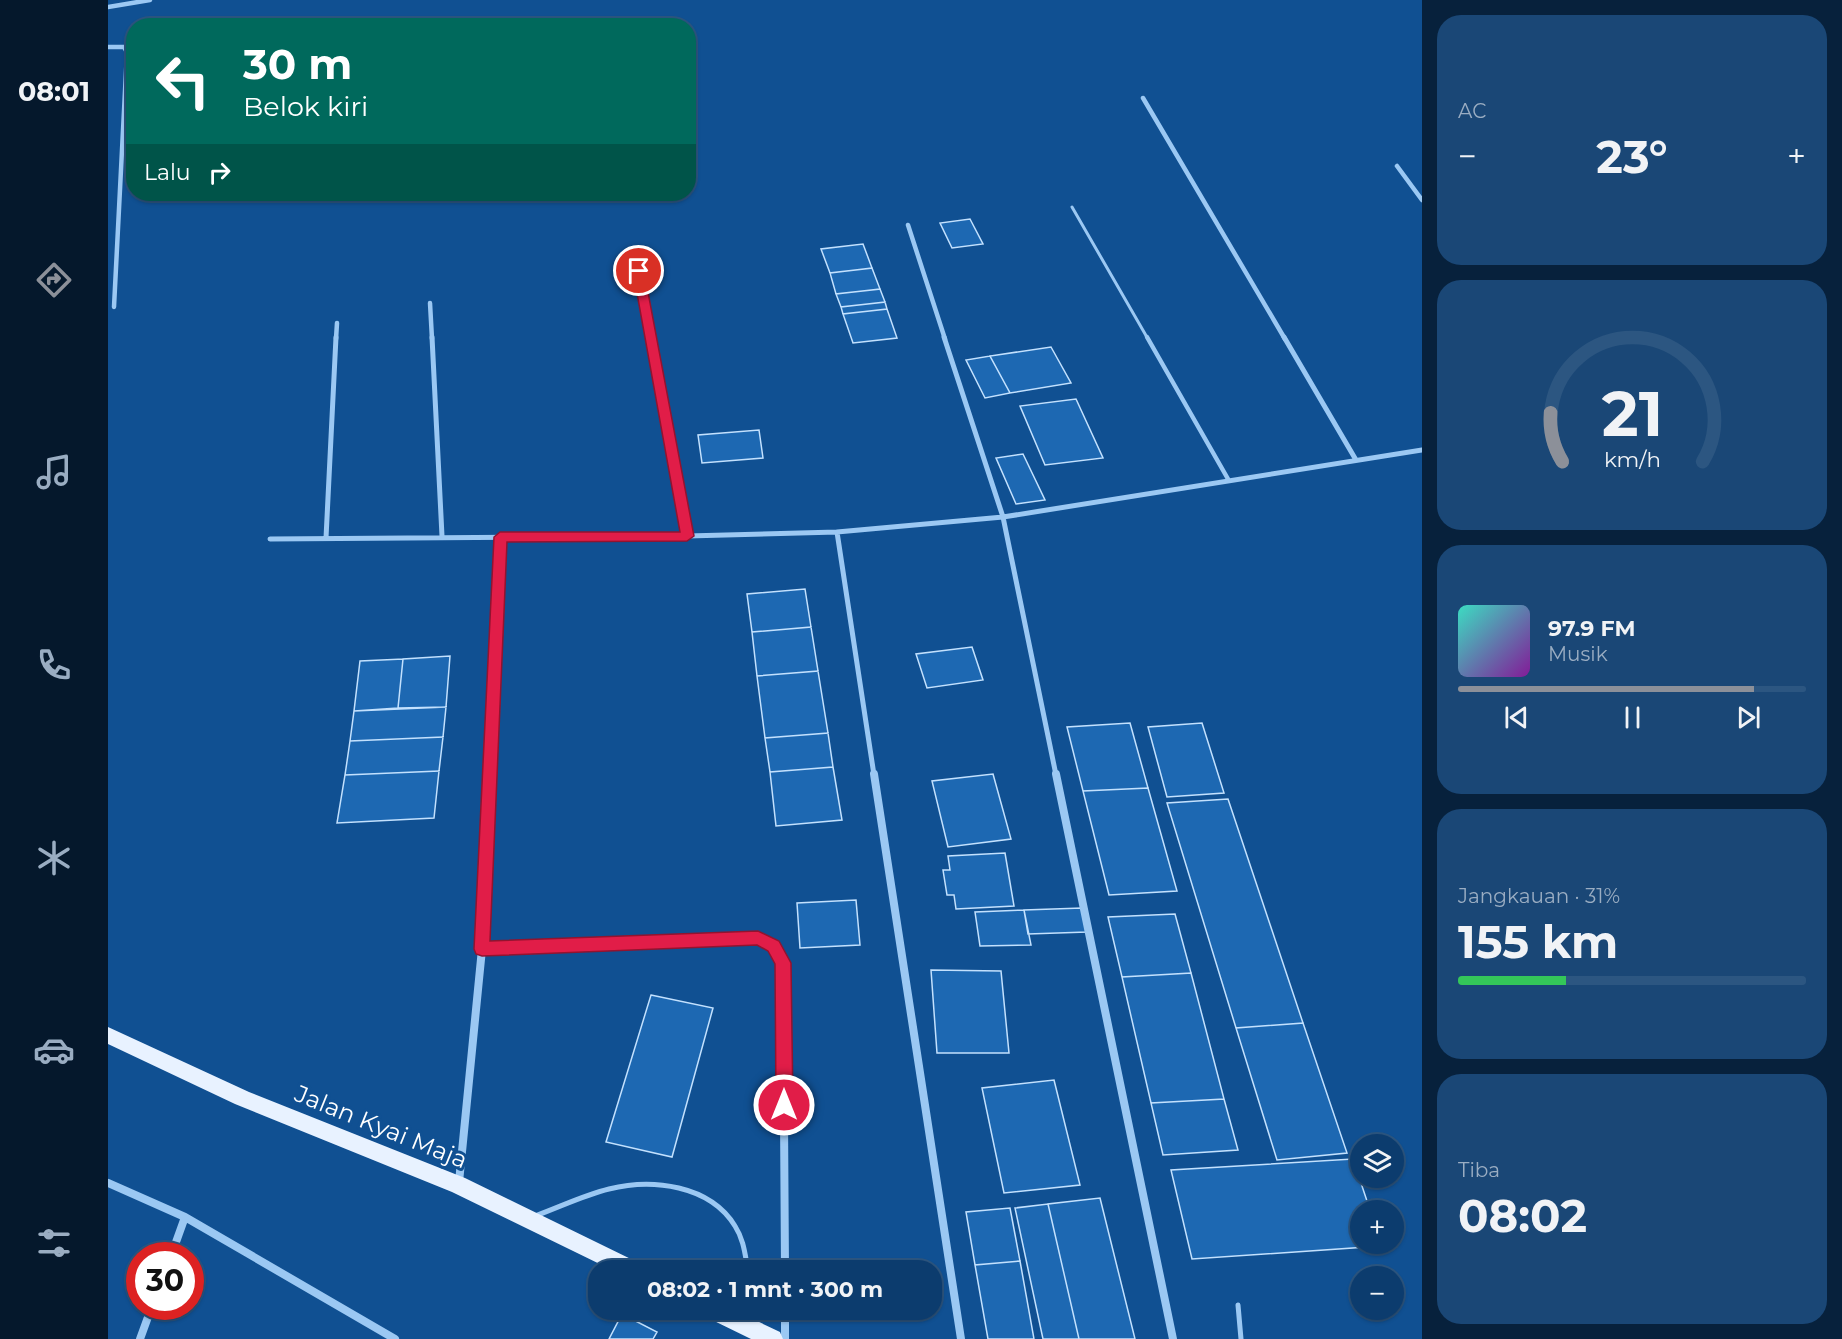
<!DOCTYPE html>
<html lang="id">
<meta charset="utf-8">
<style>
:root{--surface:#0c3c6e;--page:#1a4776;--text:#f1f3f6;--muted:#9aadc2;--line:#2c5681;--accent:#8c9099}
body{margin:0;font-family:Montserrat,sans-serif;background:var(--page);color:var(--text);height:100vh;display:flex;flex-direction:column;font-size:22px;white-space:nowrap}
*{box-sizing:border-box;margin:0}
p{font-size:20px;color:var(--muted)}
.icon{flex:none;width:33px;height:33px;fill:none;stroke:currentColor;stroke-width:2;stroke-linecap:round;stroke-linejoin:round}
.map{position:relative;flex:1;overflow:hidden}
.sheet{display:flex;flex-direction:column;gap:15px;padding:15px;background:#07213c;width:420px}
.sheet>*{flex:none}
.guide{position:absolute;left:18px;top:18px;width:570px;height:183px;border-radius:24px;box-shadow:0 2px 4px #0004,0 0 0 2px var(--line);background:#00695c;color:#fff;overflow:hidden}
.tools{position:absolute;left:1242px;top:1134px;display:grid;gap:12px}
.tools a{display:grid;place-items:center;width:54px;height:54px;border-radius:50%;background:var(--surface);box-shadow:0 2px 4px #0004,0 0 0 2px var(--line);font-size:30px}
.speed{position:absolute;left:18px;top:1242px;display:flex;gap:12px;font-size:30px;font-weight:700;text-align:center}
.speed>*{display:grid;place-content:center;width:78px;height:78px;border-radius:50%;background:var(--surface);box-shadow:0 2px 4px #0004,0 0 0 2px var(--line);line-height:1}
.speed .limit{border:9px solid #d22;background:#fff;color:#111}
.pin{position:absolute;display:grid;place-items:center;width:51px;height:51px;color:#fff;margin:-26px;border:3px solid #fff;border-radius:50%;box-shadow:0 2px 6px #0007}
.me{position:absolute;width:66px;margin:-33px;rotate:0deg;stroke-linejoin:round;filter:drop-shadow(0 0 4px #0008)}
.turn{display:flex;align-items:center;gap:21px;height:126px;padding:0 18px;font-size:27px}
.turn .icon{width:78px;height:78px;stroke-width:2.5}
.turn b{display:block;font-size:42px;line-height:51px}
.then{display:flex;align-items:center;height:57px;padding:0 18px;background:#0003;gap:12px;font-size:22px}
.big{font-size:45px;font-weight:700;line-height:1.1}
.sheet .tile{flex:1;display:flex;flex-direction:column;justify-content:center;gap:9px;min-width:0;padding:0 21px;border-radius:24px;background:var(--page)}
.sheet .dial{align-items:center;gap:0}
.dial svg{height:156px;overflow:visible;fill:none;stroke:var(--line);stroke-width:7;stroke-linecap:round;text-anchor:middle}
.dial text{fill:var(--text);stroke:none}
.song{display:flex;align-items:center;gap:18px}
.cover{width:72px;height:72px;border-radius:9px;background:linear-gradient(135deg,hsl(170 70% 55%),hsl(290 70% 35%))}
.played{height:6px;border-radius:3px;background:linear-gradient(90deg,var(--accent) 85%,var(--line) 85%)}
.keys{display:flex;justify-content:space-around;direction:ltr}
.heat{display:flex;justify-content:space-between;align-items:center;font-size:33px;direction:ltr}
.charge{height:9px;border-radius:4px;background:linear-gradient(90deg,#34c759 31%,var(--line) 0)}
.trip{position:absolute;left:480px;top:1260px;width:354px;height:60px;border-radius:24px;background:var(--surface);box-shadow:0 2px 4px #0004,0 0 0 2px var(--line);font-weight:700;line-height:60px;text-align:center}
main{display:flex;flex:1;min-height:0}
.dock{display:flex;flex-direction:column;width:108px;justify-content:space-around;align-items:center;background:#05182c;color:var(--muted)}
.dock .icon{width:42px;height:42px}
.dock .current{color:var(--accent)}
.dock b{font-size:27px;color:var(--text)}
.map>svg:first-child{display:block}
.building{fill:#1d68b2;stroke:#c3e1fe;stroke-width:1.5}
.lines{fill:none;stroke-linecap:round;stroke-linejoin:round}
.service-far2{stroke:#9bc8f3;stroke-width:3}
.service-far1{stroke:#9bc8f3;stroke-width:4.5}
.service{stroke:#9bc8f3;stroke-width:5}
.minor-far2{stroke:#9bc8f3;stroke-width:4.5}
.minor-far1{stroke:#9bc8f3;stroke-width:5}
.minor{stroke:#9bc8f3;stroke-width:8}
.primary{fill:#e8f2ff;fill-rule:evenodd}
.route{fill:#e11d48;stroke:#92132f;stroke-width:1.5}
.labels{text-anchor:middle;stroke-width:6;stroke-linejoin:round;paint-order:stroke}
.near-street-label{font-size:24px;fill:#fff;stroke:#105092}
</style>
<main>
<nav class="dock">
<b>08:01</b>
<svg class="icon current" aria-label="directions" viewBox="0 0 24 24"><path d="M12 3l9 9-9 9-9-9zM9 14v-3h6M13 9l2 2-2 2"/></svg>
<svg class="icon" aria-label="music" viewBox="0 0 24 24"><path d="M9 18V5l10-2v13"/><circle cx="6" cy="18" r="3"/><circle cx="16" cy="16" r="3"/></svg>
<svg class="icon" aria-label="phone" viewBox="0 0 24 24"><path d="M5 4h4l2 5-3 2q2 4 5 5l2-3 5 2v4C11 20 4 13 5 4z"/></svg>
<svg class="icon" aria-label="climate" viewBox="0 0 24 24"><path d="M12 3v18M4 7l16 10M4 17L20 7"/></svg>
<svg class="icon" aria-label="car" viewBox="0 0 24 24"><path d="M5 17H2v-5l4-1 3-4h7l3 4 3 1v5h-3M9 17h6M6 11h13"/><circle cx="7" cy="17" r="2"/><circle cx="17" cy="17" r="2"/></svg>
<svg class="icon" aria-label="filters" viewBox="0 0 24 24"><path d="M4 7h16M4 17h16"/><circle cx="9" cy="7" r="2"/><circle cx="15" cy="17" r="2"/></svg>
</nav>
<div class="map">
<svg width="1314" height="1339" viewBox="0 0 1314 1339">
<rect width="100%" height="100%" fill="#105092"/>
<path class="building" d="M862 219 875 244 844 248 832 223Z
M755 244 764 268 722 273 713 249Z
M764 268 772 289 728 294 722 273Z
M772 289 777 302 733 307 728 294Z
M777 302 779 309 735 314 733 307Z
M779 309 789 338 745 343 735 314Z
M943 347 963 383 902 393 882 356Z
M882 356 902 393 877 398 858 360Z
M968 399 995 458 937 465 912 406Z
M651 430 655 458 594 463 590 435Z
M915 454 937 500 908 504 888 458Z
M697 589 703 627 644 632 639 594Z
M703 627 710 671 649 676 644 632Z
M864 647 875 680 819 688 808 654Z
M342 656 338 707 290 708 295 659Z
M295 659 290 708 246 711 252 661Z
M710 671 720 733 657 738 649 676Z
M338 707 335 737 242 741 246 711Z
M1022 723 1040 788 975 791 959 727Z
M1094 723 1116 793 1059 797 1040 727Z
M720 733 725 767 662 772 657 738Z
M335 737 331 771 237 775 242 741Z
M725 767 734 820 668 826 662 772Z
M331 771 326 818 229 823 237 775Z
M885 774 903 839 840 847 824 781Z
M1040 788 1069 891 1001 895 975 791Z
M1120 799 1195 1023 1128 1028 1059 803Z
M897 853 906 906 848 909 846 895H839L835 870H842L840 856Z
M748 900 752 945 692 948 689 903Z
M974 908 979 932 920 934 916 910Z
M916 910 923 945 872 946 867 912Z
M1067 914 1083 973 1014 977 1000 917Z
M823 970 893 971 901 1053H829Z
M1083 973 1116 1099 1043 1103 1014 977Z
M543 995 605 1008 564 1157 498 1142Z
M1195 1023 1239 1153 1169 1160 1128 1028Z
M946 1080 972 1185 896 1193 874 1088Z
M1116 1099 1130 1150 1055 1155 1043 1103Z
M1245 1159 1262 1210H1252V1244H1272L1273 1246 1084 1259 1063 1170Z
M992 1198 1027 1339H971L940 1204Z
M940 1204 971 1339H935L907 1208Z
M902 1208 912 1261 867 1265 858 1212Z
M912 1261 926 1339H880L867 1265Z
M514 1314 549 1332 545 1339H501Z"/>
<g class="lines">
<path class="service-far2" d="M964 207 1040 339"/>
<path class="service-far1" d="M1039 337 1120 479"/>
<path class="service" d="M427 1216C452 1207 476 1195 501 1189 544 1178 602 1185 627 1226 636 1240 637 1255 640 1270
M1130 1305 1133 1339
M646 1310 648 1325"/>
<path class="minor-far2" d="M0 7 42 0
M0 47H16L19 52 6 307
M1035 98 1177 339
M1289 166 1314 200
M800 225 837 339
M531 271 543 339
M322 303 324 339
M228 339 229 323"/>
<path class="minor-far1" d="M324 337 334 536
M543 337 579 536
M836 337 895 517 948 775
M1176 337 1248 460
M729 532 766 775
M218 538 228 337
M162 539 579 536 729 532 895 517 1314 450
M382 775 392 537"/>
<path class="minor" d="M766 774 853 1339
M948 774 1065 1339
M374 949 650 938 666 946 675 963 677 1270
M351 1182 374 949 382 774
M0 1183 77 1217 287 1339
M63 1256 77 1217
M677 1310V1339
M32 1339 44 1306"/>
<path class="primary" d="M0 1027 141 1092 357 1178 531 1263 534 1270H504L344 1192 127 1104 0 1044Z
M595 1310H626L672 1332 675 1339H643L598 1317Z"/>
</g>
<path class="route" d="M531 267 536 271 586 536 579 541 399 542 382 941 650 931 671 941 683 963 685 1105 682 1111 676 1113 670 1111 668 1105 667 964 660 951 649 945 374 956 368 954 366 949 386 537 392 532H572L525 271Z"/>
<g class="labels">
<g class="near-street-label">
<text transform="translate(273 1127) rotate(22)" y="8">Jalan Kyai Maja</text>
</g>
</g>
</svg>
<div class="tools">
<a><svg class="icon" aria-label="layers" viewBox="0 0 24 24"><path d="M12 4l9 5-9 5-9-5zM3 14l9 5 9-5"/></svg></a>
<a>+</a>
<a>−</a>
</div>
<div class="speed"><div class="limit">30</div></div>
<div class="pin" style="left:531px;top:271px;background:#d93025"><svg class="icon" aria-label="arrive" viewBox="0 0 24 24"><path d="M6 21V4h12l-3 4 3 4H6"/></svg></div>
<svg class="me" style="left:676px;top:1105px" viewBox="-20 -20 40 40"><circle r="17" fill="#e11d48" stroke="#fff" stroke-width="3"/><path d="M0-11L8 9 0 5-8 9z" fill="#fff"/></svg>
<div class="trip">08:02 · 1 mnt · 300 m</div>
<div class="guide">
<div class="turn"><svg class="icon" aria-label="left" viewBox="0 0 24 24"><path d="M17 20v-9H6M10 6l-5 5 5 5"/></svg><div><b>30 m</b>Belok kiri</div></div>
<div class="then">Lalu<svg class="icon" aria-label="right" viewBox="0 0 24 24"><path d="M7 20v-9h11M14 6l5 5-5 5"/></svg></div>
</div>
</div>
<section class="sheet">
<div class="tile"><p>AC</p>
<div class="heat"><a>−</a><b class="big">23°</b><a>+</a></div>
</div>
<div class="tile dial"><svg viewBox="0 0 100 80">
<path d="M14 69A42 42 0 1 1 86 69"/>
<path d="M14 69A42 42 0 0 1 8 44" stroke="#8c9099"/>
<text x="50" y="56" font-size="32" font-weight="700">21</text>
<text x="50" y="72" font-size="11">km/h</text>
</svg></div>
<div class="tile">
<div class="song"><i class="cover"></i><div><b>97.9 FM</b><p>Musik</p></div></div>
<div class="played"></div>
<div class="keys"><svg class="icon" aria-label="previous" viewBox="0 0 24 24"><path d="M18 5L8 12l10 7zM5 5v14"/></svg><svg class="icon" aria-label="pause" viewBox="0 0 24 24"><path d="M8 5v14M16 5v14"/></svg><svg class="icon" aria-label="next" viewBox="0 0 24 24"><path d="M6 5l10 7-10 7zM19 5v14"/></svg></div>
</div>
<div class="tile"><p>Jangkauan · 31%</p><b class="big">155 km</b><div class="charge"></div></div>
<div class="tile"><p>Tiba</p><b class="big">08:02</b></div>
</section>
</main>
